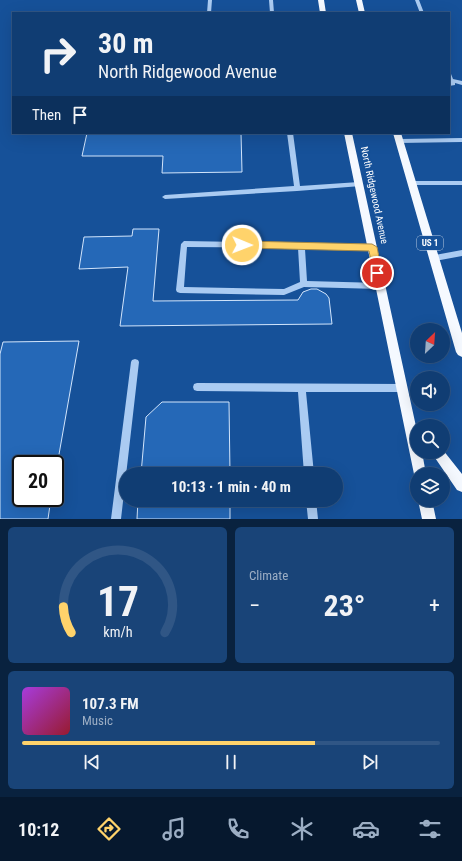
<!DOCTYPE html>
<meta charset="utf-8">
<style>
:root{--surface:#103d73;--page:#194478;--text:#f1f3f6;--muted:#9caec4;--line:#305685;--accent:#ffd36b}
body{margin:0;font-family:"Roboto Condensed",sans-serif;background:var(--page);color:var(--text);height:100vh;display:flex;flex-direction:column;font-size:15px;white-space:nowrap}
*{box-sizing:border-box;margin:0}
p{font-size:13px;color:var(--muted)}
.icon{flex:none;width:22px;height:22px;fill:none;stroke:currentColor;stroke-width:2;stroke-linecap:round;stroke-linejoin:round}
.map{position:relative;height:519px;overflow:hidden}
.panel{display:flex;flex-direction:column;gap:8px;padding:8px;background:#09223f;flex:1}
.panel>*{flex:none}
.hud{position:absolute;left:12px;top:12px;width:438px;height:122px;border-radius:0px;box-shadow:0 4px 16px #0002,0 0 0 1px var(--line);background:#103d73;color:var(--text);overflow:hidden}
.needle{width:26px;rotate:25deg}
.buttons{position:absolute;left:410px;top:323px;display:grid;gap:8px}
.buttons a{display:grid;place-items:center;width:40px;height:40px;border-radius:50%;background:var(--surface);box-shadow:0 4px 16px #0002,0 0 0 1px var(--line);font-size:20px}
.speed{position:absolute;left:12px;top:455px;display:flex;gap:8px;font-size:20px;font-weight:700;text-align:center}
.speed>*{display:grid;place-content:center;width:52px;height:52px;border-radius:50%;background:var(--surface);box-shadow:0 4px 16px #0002,0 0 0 1px var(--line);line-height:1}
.speed .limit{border:2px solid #111;border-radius:6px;background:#fff;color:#111}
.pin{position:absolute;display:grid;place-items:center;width:34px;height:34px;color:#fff;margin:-17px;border:2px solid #fff;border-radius:50%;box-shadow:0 1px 4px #0007}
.me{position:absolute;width:44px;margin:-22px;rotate:91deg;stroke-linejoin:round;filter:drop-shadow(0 0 3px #0008)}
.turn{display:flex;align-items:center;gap:14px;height:84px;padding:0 20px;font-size:18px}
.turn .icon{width:52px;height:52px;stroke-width:2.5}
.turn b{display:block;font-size:28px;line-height:34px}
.then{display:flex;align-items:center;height:38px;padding:0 20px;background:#0003;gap:8px;font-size:15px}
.big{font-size:30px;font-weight:700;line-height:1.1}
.panel .card{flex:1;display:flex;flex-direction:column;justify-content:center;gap:6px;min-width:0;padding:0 14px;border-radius:6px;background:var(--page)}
.panel .dial{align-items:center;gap:0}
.dial svg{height:104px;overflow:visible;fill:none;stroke:var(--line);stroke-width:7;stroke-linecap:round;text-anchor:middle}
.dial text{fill:var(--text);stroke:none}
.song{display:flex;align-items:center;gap:12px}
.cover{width:48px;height:48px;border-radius:6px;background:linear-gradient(135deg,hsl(280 70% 55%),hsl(350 70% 35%))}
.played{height:4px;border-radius:2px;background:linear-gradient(90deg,var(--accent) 70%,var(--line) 70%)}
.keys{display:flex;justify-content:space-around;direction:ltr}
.heat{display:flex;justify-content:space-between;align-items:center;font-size:22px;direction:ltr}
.panel .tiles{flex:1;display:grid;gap:8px;grid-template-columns:1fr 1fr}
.card:last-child{grid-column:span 2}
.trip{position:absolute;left:119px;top:467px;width:224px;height:40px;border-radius:20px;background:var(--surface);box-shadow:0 4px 16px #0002,0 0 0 1px var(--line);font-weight:700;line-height:40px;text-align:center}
.tab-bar{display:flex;height:64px;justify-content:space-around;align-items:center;background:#06182e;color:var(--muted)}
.tab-bar .icon{width:28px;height:28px}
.tab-bar .selected{color:var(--accent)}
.tab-bar b{font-size:18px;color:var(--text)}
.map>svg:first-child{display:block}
.building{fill:#2568b7;stroke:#d2e5fc}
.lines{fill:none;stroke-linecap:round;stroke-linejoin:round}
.minor{fill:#aacbf2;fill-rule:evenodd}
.major{fill:#f5f9ff;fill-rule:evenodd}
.route{fill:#ffd36b;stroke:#a68946}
.labels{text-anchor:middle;stroke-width:4;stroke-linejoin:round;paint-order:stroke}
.shield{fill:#165199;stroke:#b9cbe0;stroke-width:1}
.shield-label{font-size:9px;font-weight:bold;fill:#fff}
.street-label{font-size:10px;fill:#fff;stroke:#165199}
</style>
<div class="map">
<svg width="462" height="519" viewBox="0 0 462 519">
<rect width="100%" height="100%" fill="#165199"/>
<path class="building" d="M87 133H241L242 172 162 173 163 156H82Z
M133 229H159L153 301 298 300 303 292 311 289H317L326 294 329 298 332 324 120 326 128 267 79 269 84 237 132 236Z
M79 341 55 477V464H21V498H51L48 519H0V354L3 342Z
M162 402H229L230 474H141L146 417Z
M138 500H230V519H137Z"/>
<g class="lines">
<path class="minor" d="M208 0H212L211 13H207Z
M269 0H273L274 13H270Z
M415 0H419L424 13H420Z
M449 73 451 74 453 79 462 81V85L455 83V85L449 86Z
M287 133H293L300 186 359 182H361L362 184 361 186 297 191 165 199 162 197 165 195 294 186Z
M462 138V142L399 143 396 141 399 139Z
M410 181H462V185H412L409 183Z
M184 241 372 244 375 247 372 250 305 249 307 281 380 283 383 284 384 286 383 288 380 289 304 287 284 295 180 293 177 292 176 290 181 244ZM187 247 298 248 300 282 284 289 184 287Z
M462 250V256L435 261 433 260 432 258 433 256 435 255Z
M135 359 138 360 139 362 121 519H111L131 362 132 360Z
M197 383 402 384 405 385 406 388 405 391 402 392H306L314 474H304L298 392 197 391 194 390 193 387 194 384Z
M306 500H316L318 519H308Z"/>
<path class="major" d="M318 0H324L326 13H320Z
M356 0H362L365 13H359Z
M344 133H352L417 431V452H422L426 474H417V479L414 474Z
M393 133H401L462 333V357L458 355 456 352Z
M443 450 462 474V492L457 490 431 452H443Z
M418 500H432L436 519H422Z"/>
</g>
<path class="route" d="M242 241 372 244 377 247 382 273 380 276H374L369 251 242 248 238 245Z"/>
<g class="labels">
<rect class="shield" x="417" y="236" width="26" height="14" rx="3"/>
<g class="shield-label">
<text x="430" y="246">US 1</text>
</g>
<g class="street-label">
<text transform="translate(375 195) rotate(78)" y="4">North Ridgewood Avenue</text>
</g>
</g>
</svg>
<div class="buttons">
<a><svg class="needle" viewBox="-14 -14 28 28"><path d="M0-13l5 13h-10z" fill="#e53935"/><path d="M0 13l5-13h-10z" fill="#9caec4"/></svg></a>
<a><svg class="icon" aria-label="sound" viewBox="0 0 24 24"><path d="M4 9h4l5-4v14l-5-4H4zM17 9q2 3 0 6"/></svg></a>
<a><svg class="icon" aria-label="search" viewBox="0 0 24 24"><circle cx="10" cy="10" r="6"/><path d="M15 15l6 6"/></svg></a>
<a><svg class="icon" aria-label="layers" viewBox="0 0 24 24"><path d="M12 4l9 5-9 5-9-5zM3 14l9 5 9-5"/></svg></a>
</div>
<div class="speed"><div class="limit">20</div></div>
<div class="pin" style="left:377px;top:273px;background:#d93025"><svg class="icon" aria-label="arrive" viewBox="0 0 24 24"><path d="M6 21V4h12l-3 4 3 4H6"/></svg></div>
<svg class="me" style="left:242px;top:245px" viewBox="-20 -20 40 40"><circle r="17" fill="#ffd36b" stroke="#fff" stroke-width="3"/><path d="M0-11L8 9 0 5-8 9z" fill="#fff"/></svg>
<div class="trip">10:13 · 1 min · 40 m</div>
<div class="hud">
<div class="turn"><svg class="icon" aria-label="right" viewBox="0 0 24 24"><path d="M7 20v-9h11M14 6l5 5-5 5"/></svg><div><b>30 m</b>North Ridgewood Avenue</div></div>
<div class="then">Then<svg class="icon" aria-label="arrive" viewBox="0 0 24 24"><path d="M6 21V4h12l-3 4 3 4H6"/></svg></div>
</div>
</div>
<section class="panel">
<div class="tiles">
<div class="card dial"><svg viewBox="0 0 100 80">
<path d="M14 69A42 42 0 1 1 86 69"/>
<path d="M14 69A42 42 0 0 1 8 49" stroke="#ffd36b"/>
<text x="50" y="56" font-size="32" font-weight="700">17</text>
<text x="50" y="72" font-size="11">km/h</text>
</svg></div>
<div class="card"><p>Climate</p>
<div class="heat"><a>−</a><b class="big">23°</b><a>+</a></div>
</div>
<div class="card">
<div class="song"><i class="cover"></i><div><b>107.3 FM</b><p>Music</p></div></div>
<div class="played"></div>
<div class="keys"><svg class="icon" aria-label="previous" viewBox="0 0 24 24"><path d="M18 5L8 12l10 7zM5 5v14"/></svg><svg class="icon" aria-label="pause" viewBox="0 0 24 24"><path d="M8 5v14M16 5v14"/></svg><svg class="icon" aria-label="next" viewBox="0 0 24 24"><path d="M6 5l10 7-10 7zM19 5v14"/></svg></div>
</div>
</div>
</section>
<nav class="tab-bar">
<b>10:12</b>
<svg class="icon selected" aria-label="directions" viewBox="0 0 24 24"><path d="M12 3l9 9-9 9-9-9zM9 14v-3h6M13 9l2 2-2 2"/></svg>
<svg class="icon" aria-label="music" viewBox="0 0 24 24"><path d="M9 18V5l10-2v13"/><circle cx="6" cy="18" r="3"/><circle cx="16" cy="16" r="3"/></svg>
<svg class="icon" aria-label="phone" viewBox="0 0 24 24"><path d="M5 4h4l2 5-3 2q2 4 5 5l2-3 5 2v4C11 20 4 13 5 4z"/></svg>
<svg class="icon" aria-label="climate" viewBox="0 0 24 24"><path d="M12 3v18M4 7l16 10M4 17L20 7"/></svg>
<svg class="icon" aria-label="car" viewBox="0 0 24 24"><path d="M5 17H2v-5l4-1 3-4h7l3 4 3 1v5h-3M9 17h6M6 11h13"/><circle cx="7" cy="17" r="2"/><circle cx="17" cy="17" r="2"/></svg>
<svg class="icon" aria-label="filters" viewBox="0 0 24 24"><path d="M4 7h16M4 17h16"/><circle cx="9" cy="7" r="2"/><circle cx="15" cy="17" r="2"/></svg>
</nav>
